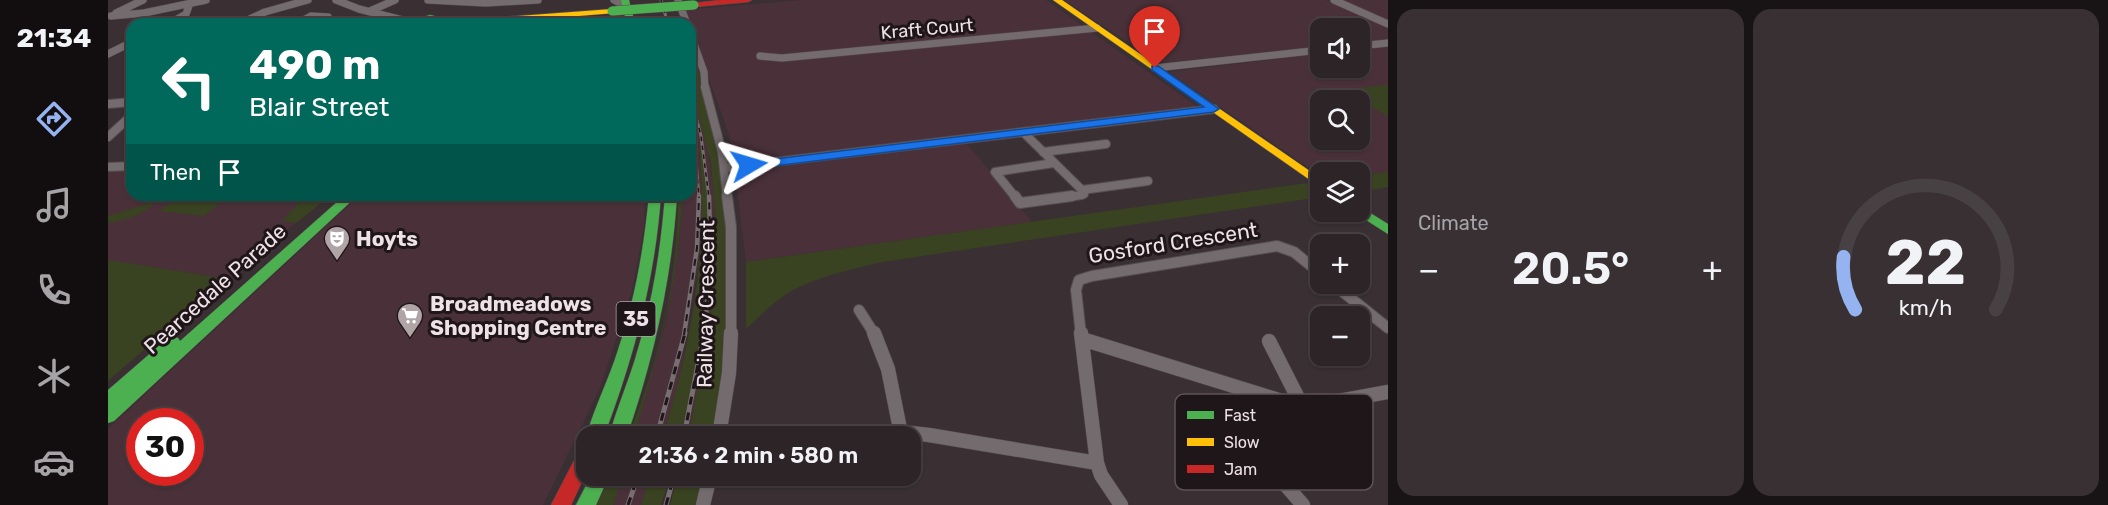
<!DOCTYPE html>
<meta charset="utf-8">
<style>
:root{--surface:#2c2426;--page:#383032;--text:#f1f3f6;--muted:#a6a4a7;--line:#484143;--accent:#95b2f1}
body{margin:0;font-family:Rubik,sans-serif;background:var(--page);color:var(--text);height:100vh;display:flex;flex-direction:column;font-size:22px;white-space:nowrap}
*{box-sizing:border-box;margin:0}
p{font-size:20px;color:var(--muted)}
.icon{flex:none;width:33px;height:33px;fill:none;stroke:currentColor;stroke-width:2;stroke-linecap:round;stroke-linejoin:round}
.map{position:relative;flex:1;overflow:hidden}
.details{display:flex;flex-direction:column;gap:9px;padding:9px;background:#181415;width:720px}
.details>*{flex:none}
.top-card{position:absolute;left:18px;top:18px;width:570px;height:183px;border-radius:18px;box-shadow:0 2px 4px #0004,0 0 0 2px var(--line);background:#00695c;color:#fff;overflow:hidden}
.controls{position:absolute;left:1202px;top:18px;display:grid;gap:12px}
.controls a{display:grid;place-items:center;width:60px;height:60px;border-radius:12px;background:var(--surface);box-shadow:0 2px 4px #0004,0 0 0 2px var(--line);font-size:30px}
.speed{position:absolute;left:18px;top:408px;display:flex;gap:12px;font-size:30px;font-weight:700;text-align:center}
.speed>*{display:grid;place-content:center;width:78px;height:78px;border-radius:50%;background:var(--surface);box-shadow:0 2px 4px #0004,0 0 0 2px var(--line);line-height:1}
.speed .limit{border:9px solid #d22;background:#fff;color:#111}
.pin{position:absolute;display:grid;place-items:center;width:51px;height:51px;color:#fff;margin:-62px -26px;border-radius:50% 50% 50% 0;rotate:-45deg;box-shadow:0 0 6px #0007}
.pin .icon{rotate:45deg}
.me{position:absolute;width:66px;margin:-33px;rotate:83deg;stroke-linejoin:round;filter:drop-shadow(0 0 4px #0008)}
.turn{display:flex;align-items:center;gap:21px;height:126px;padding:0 24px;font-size:27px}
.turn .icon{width:78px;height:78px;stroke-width:2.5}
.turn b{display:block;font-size:42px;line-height:51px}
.then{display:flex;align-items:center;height:57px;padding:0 24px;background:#0003;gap:12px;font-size:22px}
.big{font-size:45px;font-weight:600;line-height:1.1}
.details .card{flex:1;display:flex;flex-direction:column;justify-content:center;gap:9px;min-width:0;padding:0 21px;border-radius:18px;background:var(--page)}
.details .dial{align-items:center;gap:0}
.dial svg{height:156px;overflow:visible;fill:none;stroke:var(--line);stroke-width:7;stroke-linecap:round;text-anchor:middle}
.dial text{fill:var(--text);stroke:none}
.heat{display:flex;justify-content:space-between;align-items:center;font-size:33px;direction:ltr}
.details .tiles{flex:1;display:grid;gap:9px;grid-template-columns:repeat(2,1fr)}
.trip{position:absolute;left:468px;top:426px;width:345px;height:60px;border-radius:18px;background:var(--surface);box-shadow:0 2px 4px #0004,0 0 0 2px var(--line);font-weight:600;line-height:60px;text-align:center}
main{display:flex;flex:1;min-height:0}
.menu{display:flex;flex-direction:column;width:108px;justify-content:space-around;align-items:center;background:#120e0f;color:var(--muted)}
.menu .icon{width:42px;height:42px}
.menu .current{color:var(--accent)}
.menu b{font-size:27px;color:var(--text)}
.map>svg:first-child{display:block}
.built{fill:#4a3139;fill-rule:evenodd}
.green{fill:#394221}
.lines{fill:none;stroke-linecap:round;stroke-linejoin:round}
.street-far3-casing{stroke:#564d50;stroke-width:8}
.street-far2-casing{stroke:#564d50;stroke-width:10}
.street-far1-casing{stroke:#564d50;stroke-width:12}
.street-casing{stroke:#564d50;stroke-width:15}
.fast-casing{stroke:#564d50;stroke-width:1}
.slow-casing{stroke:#564d50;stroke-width:1}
.jam-casing{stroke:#564d50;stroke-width:1}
.street-far3{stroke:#736b6d;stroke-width:7}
.street-far2{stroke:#736b6d;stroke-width:8}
.street-far1{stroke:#736b6d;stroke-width:10}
.street{stroke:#736b6d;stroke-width:14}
.fast{fill:#4caf50;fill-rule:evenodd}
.slow{fill:#ffc107;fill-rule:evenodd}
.jam{fill:#c62828;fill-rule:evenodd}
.rail-far2-casing{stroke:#766e70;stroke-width:3}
.rail-far1-casing{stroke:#766e70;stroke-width:4.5}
.rail-casing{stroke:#766e70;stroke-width:5}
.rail-far2{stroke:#1f1619;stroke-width:1.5;stroke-dasharray:4.5;stroke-linecap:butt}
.rail-far1{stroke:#1f1619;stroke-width:2;stroke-dasharray:7;stroke-linecap:butt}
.rail{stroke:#1f1619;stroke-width:3;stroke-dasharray:8;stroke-linecap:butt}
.fast-bridge-casing{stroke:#564d50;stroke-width:10;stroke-linecap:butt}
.fast-bridge{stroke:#4caf50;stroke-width:9}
.route{fill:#1a73e8;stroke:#114b97;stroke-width:1.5}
.labels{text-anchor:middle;stroke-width:6;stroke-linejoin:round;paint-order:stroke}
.far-street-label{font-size:18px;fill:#efe2e6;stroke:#1f1619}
.shield{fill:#1f1619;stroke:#b1a5a8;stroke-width:1.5}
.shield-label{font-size:20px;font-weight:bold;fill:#efe2e6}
.poi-label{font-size:21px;font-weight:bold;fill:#efe2e6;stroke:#1f1619;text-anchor:start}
.street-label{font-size:21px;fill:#efe2e6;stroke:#1f1619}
.key{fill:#1f1619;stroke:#5d5356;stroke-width:1.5}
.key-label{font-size:16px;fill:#efe2e6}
</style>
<main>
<nav class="menu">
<b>21:34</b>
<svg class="icon current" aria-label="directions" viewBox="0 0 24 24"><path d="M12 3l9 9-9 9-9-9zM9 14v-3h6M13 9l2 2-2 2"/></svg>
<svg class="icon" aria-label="music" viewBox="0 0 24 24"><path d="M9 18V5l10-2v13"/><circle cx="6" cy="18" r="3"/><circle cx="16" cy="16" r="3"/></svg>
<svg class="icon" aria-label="phone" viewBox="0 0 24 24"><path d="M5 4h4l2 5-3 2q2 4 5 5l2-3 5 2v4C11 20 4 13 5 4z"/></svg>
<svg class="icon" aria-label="climate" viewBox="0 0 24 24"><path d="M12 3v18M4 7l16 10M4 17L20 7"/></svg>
<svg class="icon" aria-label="car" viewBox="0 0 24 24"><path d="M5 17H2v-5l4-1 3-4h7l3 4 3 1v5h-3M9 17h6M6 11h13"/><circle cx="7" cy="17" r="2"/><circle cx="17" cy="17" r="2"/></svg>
</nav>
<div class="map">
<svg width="1280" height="505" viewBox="0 0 1280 505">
<rect width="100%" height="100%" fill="#3a3033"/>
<path class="built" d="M694 0H938L1101 115 859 144 924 222 638 262 626 162 620 131 576 10Z
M956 0H1218L1280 28V39L1251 42V28H1212V46L1052 63Z
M1233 0H1280V21Z
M514 14 516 24H398Z
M1280 47V172L1251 176V172H1212V175L1061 72 1212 54V68H1251V50ZM1212 100H1251V140H1212Z
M582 85 600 149 607 199 606 287 599 341 581 436H572L587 370 595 320 601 206 594 147 591 148 595 203 591 260 571 383 555 436H526L558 323 571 243 574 195H582Z
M0 170H24V195H221L121 279 34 266 0 292Z
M252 195H537L536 227 524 291 492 388 435 505H0V429ZM32 422H82V472H32Z
M515 476H542L533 505H505Z"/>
<path class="green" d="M582 41 593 74V89L610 154 618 219 619 263 616 360 605 436H581L603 310 608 224 603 163 582 85Z
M1280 85V116L1234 90Z
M594 147C612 242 596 345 572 436H555C584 344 601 244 591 148Z
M1280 172V187L1251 192V176Z
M1199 183 1212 192V197L774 262C745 269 716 275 689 288 670 297 653 315 638 329V262Z
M74 195H122L96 216 51 211Z
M141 195H223L188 223 174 221 192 202Z
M570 195H574C572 278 550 357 526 436H520C552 361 570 277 570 195Z
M49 201C35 215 19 220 0 223V216Z
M0 260 121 279 110 285 0 381Z
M503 476H515L505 505H488Z
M542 476H562L553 505H533Z
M570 476H595L587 505H562Z"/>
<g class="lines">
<defs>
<path id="street-far3" d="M228 0 251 9 310 24
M320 0 378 3 430 0
M506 0 519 7
M570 0 579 24
M1226 0 1280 24
M262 11 287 0
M8 13 35 0
M3 16 36 13 98 0
M61 24 78 14 82 3
M131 24 157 12 200 0
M188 24 203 16 220 17
M582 33 596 72 597 88
M1251 46 1280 43
M0 54 24 42
M652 56 674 58 989 28
M1047 68 1212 50"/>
<path id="street-far2" d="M597 87 614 152 619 198
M0 104 24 102
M915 132 974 190
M0 137 24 115
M935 152 998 144
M0 167 24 166
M617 168 1106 109
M974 190 1040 181
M908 198 887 172 946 163
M953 198 974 195 976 194 974 190"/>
<path id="street-far1" d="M619 196 623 227V335
M907 196 912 203 964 196
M1225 284 1280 328
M751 310 767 335
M973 335 968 290 971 280 984 276 1169 246 1186 252 1212 273"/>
<path id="street" d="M766 333 780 369 793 434
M973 333 989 463 993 475 1013 505
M974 339 1177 402 1220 403 1280 392
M1161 341 1193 404
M1133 390 1135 436 1195 505
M611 436 621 373 623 333
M782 436 803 433 821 435 989 463
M595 505 602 476"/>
<path id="fast" d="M513 0H521L527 24H519Z
M322 15 339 19 336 24H328L330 20C321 19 316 24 307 24L313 18Z
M237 195H250L6 421 0 423V390L60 338 65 336 70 338 72 341Z
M541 195H553C547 279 526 357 496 436L478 437C486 408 501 379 510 350 527 299 536 248 541 195Z
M557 195H569C564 278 546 357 519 436H501C509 407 522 378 530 349 545 299 553 247 557 195Z
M1251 206 1280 224V234L1247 213 1251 212Z
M483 476H501L488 505H468Z"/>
<path id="slow" d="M945 0H954L1212 178V187Z
M504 9 508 11 507 13 372 24H337L341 21Z"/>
<path id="jam" d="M614 0H644L640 2 586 7 582 5 586 3Z
M478 447V473L463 505H443L472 449Z"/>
</defs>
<use href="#street-far3" class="street-far3-casing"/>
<use href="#street-far2" class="street-far2-casing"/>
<use href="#street-far1" class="street-far1-casing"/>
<use href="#street" class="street-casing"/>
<use href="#fast" class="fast-casing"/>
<use href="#slow" class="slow-casing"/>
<use href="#jam" class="jam-casing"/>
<use href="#street-far3" class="street-far3"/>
<use href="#street-far2" class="street-far2"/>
<use href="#street-far1" class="street-far1"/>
<use href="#street" class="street"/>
<use href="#fast" class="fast"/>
<use href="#slow" class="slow"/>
<use href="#jam" class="jam"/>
<defs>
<path id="rail-far2" d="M553 0 560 24
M582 93 593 136 601 198
M586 134 591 198"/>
<path id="rail-far1" d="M576 335 589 248 591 196
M596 335 603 265 601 196"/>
<path id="rail" d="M549 436 577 333
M576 436 596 333
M520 505 530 476
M558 505 566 476"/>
</defs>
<use href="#rail-far2" class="rail-far2-casing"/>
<use href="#rail-far1" class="rail-far1-casing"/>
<use href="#rail" class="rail-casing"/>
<use href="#rail-far2" class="rail-far2"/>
<use href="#rail-far1" class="rail-far1"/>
<use href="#rail" class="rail"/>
<defs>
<path id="fast-bridge" d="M504 11 586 5"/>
</defs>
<use href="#fast-bridge" class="fast-bridge-casing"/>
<use href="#fast-bridge" class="fast-bridge"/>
</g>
<path class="route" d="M1044 66H1050L1111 109 1106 112 641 169 635 165 641 162 1096 107 1044 70Z"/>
<defs>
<symbol id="theatre-pin" viewBox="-11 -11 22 30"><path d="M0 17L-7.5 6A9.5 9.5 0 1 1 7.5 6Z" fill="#b0a4a7" stroke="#1f1619"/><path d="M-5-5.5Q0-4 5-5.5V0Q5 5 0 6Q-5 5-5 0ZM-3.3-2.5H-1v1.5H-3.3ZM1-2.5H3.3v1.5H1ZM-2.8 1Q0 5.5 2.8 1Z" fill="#fff"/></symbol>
<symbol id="supermarket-pin" viewBox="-11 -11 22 30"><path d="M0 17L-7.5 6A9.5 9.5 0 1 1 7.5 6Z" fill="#b0a4a7" stroke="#1f1619"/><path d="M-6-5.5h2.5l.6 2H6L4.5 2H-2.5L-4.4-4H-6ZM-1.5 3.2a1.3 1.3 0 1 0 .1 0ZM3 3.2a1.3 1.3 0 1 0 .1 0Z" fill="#fff"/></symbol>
</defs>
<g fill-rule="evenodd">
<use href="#theatre-pin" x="214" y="224" width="30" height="40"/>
<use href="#supermarket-pin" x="287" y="301" width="30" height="40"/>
</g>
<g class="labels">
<g class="far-street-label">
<text transform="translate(819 29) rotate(-5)" y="6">Kraft Court</text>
</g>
<rect class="shield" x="508.5" y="302" width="39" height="34" rx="4.5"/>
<g class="shield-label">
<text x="528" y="326">35</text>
</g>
<g class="poi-label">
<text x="248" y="246">Hoyts</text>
<text x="322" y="311">Broadmeadows<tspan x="322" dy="24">Shopping Centre</tspan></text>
</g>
<g class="street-label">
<text transform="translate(1065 243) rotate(-9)" y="7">Gosford Crescent</text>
<text transform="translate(107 289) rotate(-42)" y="7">Pearcedale Parade</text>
<text transform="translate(598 304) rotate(-89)" y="7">Railway Crescent</text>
</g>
</g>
<rect x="1067" y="394" width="198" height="96" rx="9" class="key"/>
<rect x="1079" y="411" width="27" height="8" fill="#4caf50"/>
<rect x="1079" y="438" width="27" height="8" fill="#ffc107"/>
<rect x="1079" y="465" width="27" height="8" fill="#c62828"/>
<g class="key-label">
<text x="1116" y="421">Fast</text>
<text x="1116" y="448">Slow</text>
<text x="1116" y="475">Jam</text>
</g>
</svg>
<div class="controls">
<a><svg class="icon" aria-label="sound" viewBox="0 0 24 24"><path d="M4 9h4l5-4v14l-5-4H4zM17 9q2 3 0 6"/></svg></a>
<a><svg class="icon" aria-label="search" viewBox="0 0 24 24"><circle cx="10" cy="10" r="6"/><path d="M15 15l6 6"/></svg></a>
<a><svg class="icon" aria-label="layers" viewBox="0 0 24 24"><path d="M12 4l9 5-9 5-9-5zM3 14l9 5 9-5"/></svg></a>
<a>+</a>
<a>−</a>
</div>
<div class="speed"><div class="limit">30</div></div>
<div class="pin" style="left:1047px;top:68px;background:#d93025"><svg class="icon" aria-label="arrive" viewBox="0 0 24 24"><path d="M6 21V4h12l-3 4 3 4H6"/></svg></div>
<svg class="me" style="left:641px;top:165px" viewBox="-20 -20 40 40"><path d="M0-17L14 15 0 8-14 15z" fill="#1a73e8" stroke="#fff" stroke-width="4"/></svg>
<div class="trip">21:36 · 2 min · 580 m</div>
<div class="top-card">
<div class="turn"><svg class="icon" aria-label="left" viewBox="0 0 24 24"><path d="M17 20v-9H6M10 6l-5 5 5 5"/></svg><div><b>490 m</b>Blair Street</div></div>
<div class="then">Then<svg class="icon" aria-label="arrive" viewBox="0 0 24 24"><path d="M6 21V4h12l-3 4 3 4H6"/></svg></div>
</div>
</div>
<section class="details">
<div class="tiles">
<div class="card"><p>Climate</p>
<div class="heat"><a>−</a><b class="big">20.5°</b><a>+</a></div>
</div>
<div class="card dial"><svg viewBox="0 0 100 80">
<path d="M14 69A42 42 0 1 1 86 69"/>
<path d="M14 69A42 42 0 0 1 8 42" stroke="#95b2f1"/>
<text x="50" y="56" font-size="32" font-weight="700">22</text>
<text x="50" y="72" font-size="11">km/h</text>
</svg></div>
</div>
</section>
</main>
